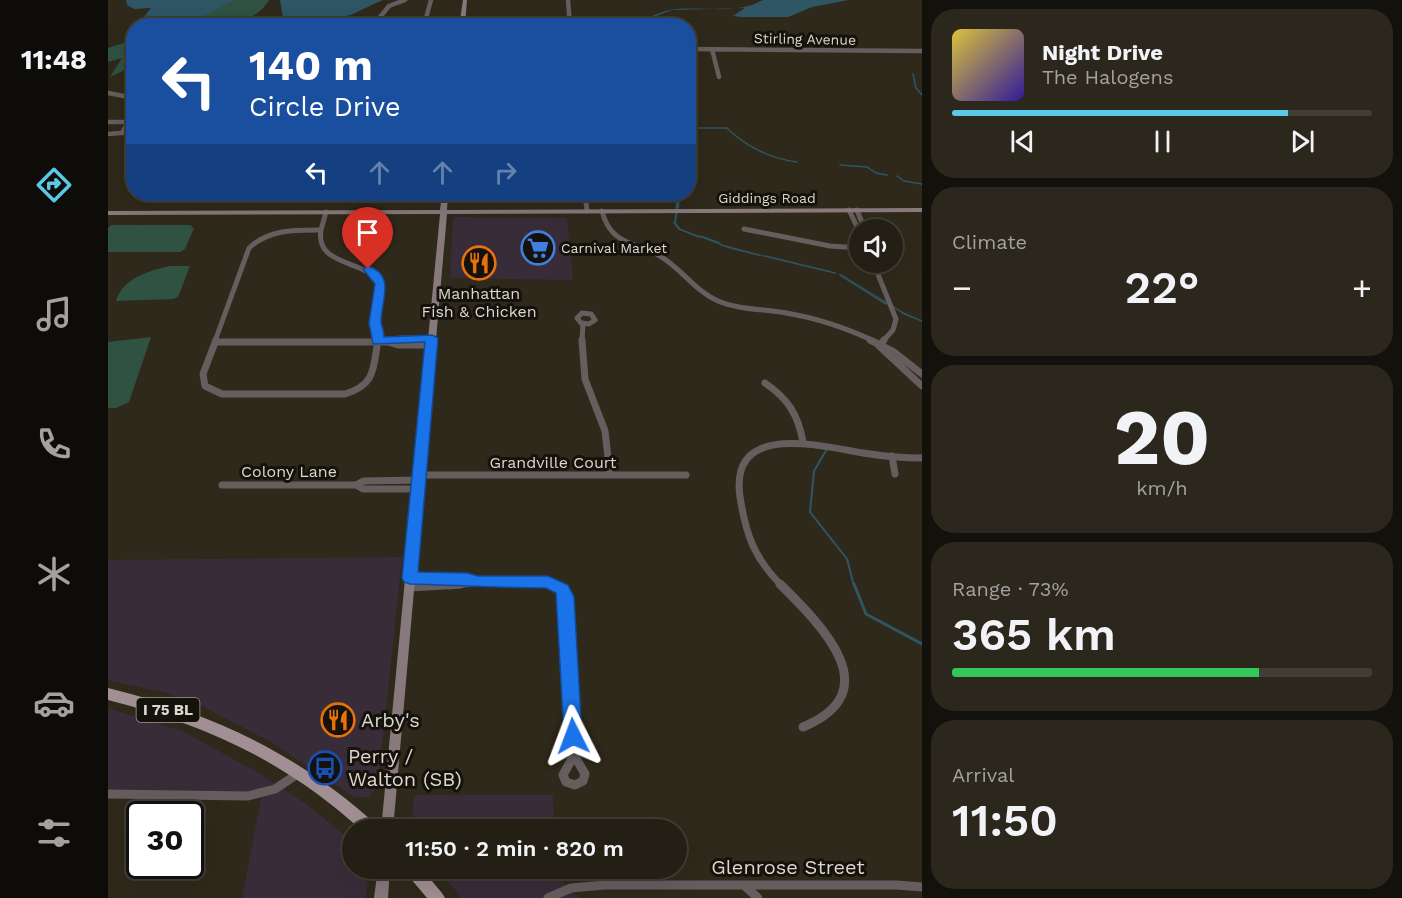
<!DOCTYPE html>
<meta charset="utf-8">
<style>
:root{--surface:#231f14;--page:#2b271d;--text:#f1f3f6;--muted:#a3a2a0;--line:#403d34;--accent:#5bc8e7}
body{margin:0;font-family:"Work Sans",sans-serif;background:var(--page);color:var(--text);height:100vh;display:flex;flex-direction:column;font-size:22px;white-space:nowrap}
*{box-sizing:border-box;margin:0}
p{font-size:20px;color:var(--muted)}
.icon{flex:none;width:33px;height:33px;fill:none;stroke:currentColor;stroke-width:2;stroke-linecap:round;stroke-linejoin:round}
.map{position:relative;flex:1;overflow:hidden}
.drawer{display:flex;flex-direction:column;gap:9px;padding:9px;background:#13110b;width:480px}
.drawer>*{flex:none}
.top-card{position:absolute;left:18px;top:18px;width:570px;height:183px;border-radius:24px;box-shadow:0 6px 24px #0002,0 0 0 2px var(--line);background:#1a4fa0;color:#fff;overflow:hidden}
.fabs{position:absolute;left:741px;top:219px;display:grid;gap:12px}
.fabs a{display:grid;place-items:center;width:54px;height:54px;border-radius:50%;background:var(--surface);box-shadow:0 6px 24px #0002,0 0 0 2px var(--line);font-size:30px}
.speed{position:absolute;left:18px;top:801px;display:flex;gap:12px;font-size:30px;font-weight:700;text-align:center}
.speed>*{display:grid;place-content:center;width:78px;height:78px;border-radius:50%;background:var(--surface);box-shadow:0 6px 24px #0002,0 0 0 2px var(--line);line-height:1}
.speed .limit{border:3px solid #111;border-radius:9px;background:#fff;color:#111}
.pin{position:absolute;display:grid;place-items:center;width:51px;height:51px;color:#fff;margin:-62px -26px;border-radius:50% 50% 50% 0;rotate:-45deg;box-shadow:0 0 6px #0007}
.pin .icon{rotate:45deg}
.me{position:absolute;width:66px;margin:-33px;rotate:357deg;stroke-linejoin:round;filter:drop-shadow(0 0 4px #0008)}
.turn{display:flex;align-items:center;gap:21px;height:126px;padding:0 24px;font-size:27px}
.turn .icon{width:78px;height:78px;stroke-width:2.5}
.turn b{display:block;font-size:42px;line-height:51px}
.lanes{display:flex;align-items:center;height:57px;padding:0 24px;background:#0003;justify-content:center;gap:30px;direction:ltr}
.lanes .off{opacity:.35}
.big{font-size:45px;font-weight:600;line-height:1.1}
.drawer .tile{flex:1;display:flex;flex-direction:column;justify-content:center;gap:9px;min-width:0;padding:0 21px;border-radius:24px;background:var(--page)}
.drawer .dial{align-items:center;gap:0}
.dial b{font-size:78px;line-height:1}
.song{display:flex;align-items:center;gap:18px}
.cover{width:72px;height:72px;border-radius:9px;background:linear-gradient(135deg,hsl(50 70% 55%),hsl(250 70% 35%))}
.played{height:6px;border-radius:3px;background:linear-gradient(90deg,var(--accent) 80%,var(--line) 80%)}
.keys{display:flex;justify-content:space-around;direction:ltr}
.heat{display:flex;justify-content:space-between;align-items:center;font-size:33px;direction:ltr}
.charge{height:9px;border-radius:4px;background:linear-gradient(90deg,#34c759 73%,var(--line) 0)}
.trip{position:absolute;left:234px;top:819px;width:345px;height:60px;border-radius:30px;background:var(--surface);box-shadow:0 6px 24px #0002,0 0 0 2px var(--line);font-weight:600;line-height:60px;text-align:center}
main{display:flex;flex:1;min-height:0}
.menu{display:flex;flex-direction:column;width:108px;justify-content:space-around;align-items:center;background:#0e0c08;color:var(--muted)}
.menu .icon{width:42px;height:42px}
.menu .active{color:var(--accent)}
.menu b{font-size:27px;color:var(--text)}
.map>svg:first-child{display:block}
.commercial{fill:#392c39}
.green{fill:#2f5242}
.water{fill:#2e5664}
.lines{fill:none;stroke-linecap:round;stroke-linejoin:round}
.stream-far2{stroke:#2e5664;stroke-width:1.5}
.stream-far1{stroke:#2e5664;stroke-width:2}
.stream{stroke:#2e5664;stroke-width:3}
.street-far3{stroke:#665d5f;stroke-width:4.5}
.street-far2{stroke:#665d5f;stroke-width:5}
.street-far1{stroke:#665d5f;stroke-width:7}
.street{stroke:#665d5f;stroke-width:9}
.secondary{fill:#87797c;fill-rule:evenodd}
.primary{fill:#a18f93;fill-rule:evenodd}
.wall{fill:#5a4e33}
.shaded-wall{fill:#4a4029}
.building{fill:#695b3b;stroke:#4a4029;stroke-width:1.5}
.route{fill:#1a73e8;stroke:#114b97;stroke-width:1.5}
.labels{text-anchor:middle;stroke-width:6;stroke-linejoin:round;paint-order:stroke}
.far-street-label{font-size:14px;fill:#dbd7ce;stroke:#15120c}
.far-poi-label{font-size:14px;fill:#dbd7ce;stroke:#15120c;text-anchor:start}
.shield{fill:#15120c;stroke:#a09c94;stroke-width:1.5}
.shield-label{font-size:15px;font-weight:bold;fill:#dbd7ce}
.poi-label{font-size:16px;fill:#dbd7ce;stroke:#15120c}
.street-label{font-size:16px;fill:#dbd7ce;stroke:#15120c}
.near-poi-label{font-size:20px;fill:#dbd7ce;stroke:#15120c;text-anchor:start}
.near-street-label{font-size:20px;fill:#dbd7ce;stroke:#15120c}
</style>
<main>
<nav class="menu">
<b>11:48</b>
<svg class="icon active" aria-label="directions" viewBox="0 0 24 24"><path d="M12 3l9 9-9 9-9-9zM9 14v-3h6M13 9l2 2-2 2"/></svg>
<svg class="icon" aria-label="music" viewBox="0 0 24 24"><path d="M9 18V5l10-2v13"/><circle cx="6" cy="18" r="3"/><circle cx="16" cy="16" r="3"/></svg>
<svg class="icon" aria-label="phone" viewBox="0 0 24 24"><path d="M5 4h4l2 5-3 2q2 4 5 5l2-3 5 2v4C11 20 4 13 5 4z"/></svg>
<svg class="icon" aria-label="climate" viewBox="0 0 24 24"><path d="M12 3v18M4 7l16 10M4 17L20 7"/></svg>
<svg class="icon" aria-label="car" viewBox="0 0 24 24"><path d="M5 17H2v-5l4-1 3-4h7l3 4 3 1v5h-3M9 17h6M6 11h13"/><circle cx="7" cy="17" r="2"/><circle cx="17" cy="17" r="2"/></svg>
<svg class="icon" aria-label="filters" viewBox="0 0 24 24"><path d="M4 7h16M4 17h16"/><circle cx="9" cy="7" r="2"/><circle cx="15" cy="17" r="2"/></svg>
</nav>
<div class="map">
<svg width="814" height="898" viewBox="0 0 814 898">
<rect width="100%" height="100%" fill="#2f291b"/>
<path class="commercial" d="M345 217 459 218 465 280 342 278Z
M294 557 270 785 261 797H246L163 742 92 705 59 693 0 680V560Z
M0 708 74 731 149 772 198 804 244 841V868L261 869 258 898H134L154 795 0 793Z
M306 795H445L446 829H304Z
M329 869H447L448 875 471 898H354Z"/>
<path class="green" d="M51 0H161C143 35 69 25 35 26Z
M25 40V66L2 77 14 58 0 62V48Z
M3 225H84L83 227 86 228 77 249 72 252H0V228Z
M62 266H82L70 297 65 299 8 301C15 278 40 271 62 266Z
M43 337 21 402 8 408H0V342Z"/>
<path class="water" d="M18 0H126L98 15 71 25H32L34 19 43 8 26 9 19 5Z
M172 0H275C265 4 258 8 249 12 238 19 184 26 175 18Z
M655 0H741L704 7 680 17H632L625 16 637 8 564 10 525 25H523C536 21 549 12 562 10 593 5 626 16 655 0Z
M570 194H572L568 223 573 229 623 248 733 274 795 312 814 321 794 313 732 274 623 249 571 229 566 223Z"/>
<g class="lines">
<path class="stream-far2" d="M805 74 808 88 814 95
M580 128H619C637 146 663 159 689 162
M732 165 759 167 768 173 779 175
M789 176 796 181 814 184
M568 208 570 194
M570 208 572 194
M566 223 571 229 591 237
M592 236 612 243
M613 245 651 255
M657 256 727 273
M732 275 778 304
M794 313 814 321"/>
<path class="stream-far1" d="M719 449 706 471 702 512 739 559 746 586"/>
<path class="stream" d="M746 584 758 614 814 644"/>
<path class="street-far3" d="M460 0 462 26
M268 22 281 6 297 0
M317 22 323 0
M164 26 168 24
M200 26 255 22 297 26
M580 49 814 51
M604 49 611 77
M0 93 26 98
M0 122H20
M15 131 26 114
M0 134 26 132"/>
<path class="street-far2" d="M477 194 479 211
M741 210 752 233
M749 210 757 230
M494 211C503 246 527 241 552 256 574 269 587 291 610 301 632 310 656 309 678 313 709 318 738 328 766 341
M636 229 722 246 752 248
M213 230C207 266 254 259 272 282L267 323 271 335 270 341
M213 230 218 212
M765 262 788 319 785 330 775 341
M474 313 483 314 487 320 481 324 473 323 469 318Z
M107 341 141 248C161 229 187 230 213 230
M282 341 291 338H324
M474 341 475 323"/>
<path class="street-far1" d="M108 340 95 374 97 386 114 394H237C268 385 265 368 270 340
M474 340 477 379 497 431 502 475
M762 340 786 352 814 374
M107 342H280L290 345H323
M280 342 286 340
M771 346 776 340
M771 346 814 386
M657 383C680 399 690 414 695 442
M784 456 787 474
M311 475H578
M114 485H248L256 481 311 480
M248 485 255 489H310
M302 578 368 581
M342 586C367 582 428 576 450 586
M674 586C646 558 638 535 632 497 621 421 713 446 755 453 774 456 794 458 814 458"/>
<path class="street" d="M447 584 455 591 458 597 466 755
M672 584C712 624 782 691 695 727
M301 587 353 584
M466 755 477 774 475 781 467 785 458 782 455 775Z
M0 794 140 796 167 789 191 773
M638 887 650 898
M440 898 463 888 497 885H789L814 887"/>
<path class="secondary" d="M355 0H359L357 26H351Z
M334 194H340L339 210 814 208V212L339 214 285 830H273L332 214 0 215V211L332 210Z
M270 868H282L280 898H266Z"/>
<path class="primary" d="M0 688C106 714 187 752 269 825L271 830H253C179 762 96 724 0 700Z
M296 868H313L334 893 337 898H319L298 873Z"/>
</g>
<path class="wall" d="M132 194H154L153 196H132Z
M213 712 245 724 237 732 214 716Z"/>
<path class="shaded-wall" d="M244 719 245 724 237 732 236 728Z"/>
<path class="building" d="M223 703 244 719 236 728 213 712Z"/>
<path class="route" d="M260 266C288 275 273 301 273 322 274 327 276 332 276 337L324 335 330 338 310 572 359 573 370 576H440L460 585 466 597 474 736 471 741 465 744 459 741 456 736 448 593 438 588C392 588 348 585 302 584L296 582 294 578 317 342 265 344 261 323 267 284 255 269Z"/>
<defs>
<symbol id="supermarket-ring" viewBox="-11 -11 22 22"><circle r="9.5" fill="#15120c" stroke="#3f7fe0" stroke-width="1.5"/><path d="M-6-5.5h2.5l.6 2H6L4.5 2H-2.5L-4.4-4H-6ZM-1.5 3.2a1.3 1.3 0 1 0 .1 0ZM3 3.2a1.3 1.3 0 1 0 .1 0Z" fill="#3f7fe0"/></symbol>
<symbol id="restaurant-ring" viewBox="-11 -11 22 22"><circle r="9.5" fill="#15120c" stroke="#e8710a" stroke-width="1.5"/><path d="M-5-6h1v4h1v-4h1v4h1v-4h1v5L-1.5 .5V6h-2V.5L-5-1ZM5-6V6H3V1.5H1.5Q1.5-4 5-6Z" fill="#e8710a"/></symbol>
<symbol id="bus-ring" viewBox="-11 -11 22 22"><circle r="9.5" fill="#15120c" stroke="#1a4fb4" stroke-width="1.5"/><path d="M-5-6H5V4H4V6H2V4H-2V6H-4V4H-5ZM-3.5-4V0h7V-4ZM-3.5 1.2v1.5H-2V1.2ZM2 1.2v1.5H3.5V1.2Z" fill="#1a4fb4"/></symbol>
</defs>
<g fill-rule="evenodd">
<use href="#supermarket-ring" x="411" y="229" width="38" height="38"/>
<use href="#restaurant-ring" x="352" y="244" width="38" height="38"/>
<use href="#restaurant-ring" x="211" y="701" width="38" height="38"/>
<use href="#bus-ring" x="198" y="749" width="38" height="38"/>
</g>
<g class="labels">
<g class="far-street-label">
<text transform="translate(697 39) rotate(1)" y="5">Stirling Avenue</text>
<text x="659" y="203">Giddings Road</text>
</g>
<g class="far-poi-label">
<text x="453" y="253">Carnival Market</text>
</g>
<rect class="shield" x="28.5" y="698" width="63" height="24" rx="4.5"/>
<g class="shield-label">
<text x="60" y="715">I 75 BL</text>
</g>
<g class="poi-label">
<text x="371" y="299">Manhattan<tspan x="371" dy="18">Fish &amp; Chicken</tspan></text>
</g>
<g class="street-label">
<text x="445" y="468">Grandville Court</text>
<text x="181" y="477">Colony Lane</text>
</g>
<g class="near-poi-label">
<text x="253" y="727">Arby's</text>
<text x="240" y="763">Perry /<tspan x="240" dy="23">Walton (SB)</tspan></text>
</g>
<g class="near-street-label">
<text x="680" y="874">Glenrose Street</text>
</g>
</g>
</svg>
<div class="fabs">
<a><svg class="icon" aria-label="sound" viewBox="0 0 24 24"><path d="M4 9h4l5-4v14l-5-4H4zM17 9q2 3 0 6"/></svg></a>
</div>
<div class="speed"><div class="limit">30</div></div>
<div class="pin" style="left:260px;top:269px;background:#d93025"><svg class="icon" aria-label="arrive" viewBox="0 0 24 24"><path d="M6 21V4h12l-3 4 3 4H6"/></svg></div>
<svg class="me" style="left:465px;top:736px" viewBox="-20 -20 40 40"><path d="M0-17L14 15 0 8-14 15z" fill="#1a73e8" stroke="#fff" stroke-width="4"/></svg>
<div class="trip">11:50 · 2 min · 820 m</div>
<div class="top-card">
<div class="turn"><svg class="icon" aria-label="left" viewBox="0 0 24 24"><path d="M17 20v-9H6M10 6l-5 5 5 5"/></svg><div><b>140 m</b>Circle Drive</div></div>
<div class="lanes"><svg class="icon" aria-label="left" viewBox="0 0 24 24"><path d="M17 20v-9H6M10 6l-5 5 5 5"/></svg><svg class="icon off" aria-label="ahead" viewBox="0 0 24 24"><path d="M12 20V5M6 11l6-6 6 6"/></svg><svg class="icon off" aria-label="ahead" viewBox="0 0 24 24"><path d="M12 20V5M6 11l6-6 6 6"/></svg><svg class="icon off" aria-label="right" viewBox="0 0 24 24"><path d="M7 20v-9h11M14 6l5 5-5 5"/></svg></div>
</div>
</div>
<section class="drawer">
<div class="tile">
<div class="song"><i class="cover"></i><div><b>Night Drive</b><p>The Halogens</p></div></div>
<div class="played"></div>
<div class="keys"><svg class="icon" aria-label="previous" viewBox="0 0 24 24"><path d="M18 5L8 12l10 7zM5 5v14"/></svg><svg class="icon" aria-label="pause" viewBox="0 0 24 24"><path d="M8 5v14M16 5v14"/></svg><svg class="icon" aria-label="next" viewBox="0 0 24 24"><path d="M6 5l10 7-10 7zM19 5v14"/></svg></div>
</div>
<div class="tile"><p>Climate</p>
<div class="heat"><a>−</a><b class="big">22°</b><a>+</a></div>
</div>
<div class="tile dial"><b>20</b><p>km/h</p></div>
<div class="tile"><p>Range · 73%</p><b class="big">365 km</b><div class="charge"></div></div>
<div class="tile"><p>Arrival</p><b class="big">11:50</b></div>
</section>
</main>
